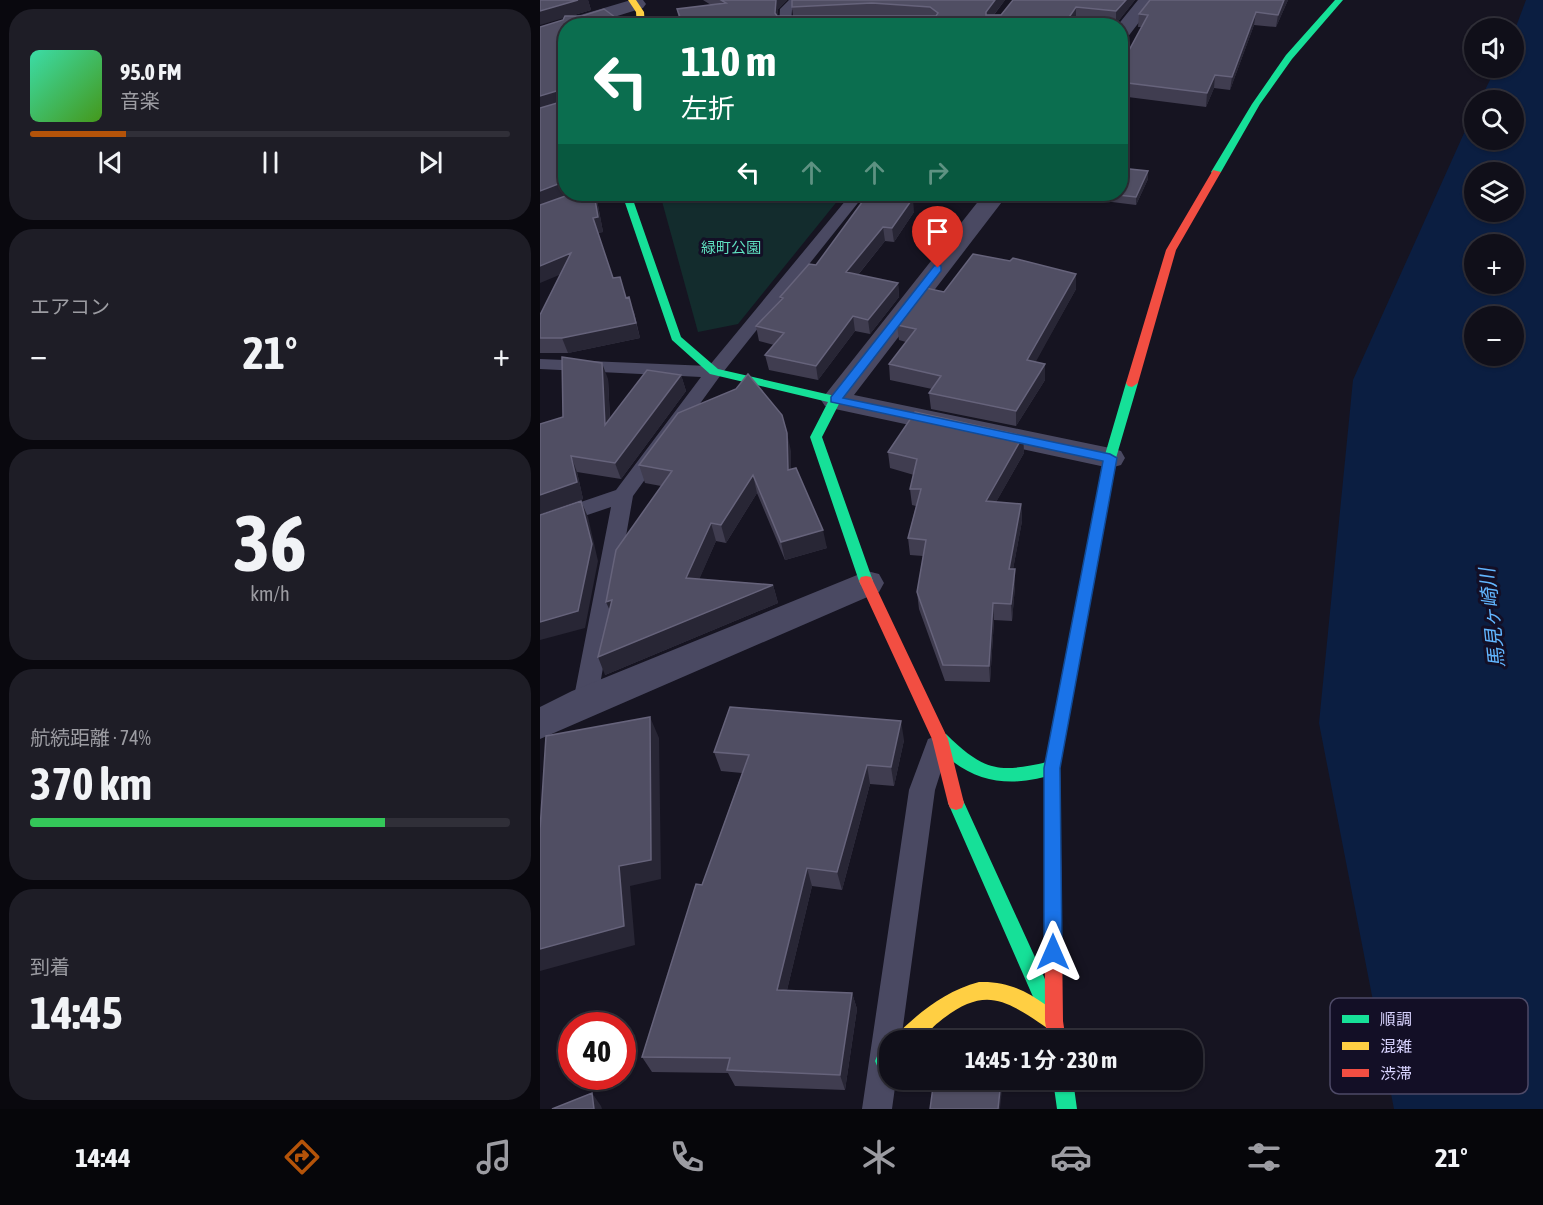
<!DOCTYPE html>
<html lang="ja">
<meta charset="utf-8">
<style>
:root{--surface:#100f19;--page:#1e1d26;--text:#f1f3f6;--muted:#9c9ca2;--line:#302f38;--accent:#b45309}
body{margin:0;font-family:"Asap Condensed","Noto Sans JP",sans-serif;background:var(--page);color:var(--text);height:100vh;display:flex;flex-direction:column;font-size:22px;white-space:nowrap}
*{box-sizing:border-box;margin:0}
p{font-size:20px;color:var(--muted)}
.icon{flex:none;width:33px;height:33px;fill:none;stroke:currentColor;stroke-width:2;stroke-linecap:round;stroke-linejoin:round}
.map{position:relative;flex:1;overflow:hidden}
.drawer{display:flex;flex-direction:column;gap:9px;padding:9px;background:#09080e;width:540px}
.drawer>*{flex:none}
.hud{position:absolute;left:18px;top:18px;width:570px;height:183px;border-radius:24px;box-shadow:0 2px 4px #0004,0 0 0 2px var(--line);background:#0b6e4f;color:#fff;overflow:hidden}
.controls{position:absolute;left:924px;top:18px;display:grid;gap:12px}
.controls a{display:grid;place-items:center;width:60px;height:60px;border-radius:50%;background:var(--surface);box-shadow:0 2px 4px #0004,0 0 0 2px var(--line);font-size:30px}
.speed{position:absolute;left:18px;top:1012px;display:flex;gap:12px;font-size:30px;font-weight:700;text-align:center}
.speed>*{display:grid;place-content:center;width:78px;height:78px;border-radius:50%;background:var(--surface);box-shadow:0 2px 4px #0004,0 0 0 2px var(--line);line-height:1}
.speed .limit{border:9px solid #d22;background:#fff;color:#111}
.pin{position:absolute;display:grid;place-items:center;width:51px;height:51px;color:#fff;margin:-62px -26px;border-radius:50% 50% 50% 0;rotate:-45deg;box-shadow:0 0 6px #0007}
.pin .icon{rotate:45deg}
.me{position:absolute;width:66px;margin:-33px;rotate:0deg;stroke-linejoin:round;filter:drop-shadow(0 0 4px #0008)}
.turn{display:flex;align-items:center;gap:21px;height:126px;padding:0 24px;font-size:27px}
.turn .icon{width:78px;height:78px;stroke-width:2.5}
.turn b{display:block;font-size:42px;line-height:51px}
.lanes{display:flex;align-items:center;height:57px;padding:0 24px;background:#0003;justify-content:center;gap:30px;direction:ltr}
.lanes .off{opacity:.35}
.big{font-size:45px;font-weight:700;line-height:1.1}
.drawer .tile{flex:1;display:flex;flex-direction:column;justify-content:center;gap:9px;min-width:0;padding:0 21px;border-radius:24px;background:var(--page)}
.drawer .dial{align-items:center;gap:0}
.dial b{font-size:78px;line-height:1}
.song{display:flex;align-items:center;gap:18px}
.cover{width:72px;height:72px;border-radius:9px;background:linear-gradient(135deg,hsl(160 70% 55%),hsl(100 70% 35%))}
.played{height:6px;border-radius:3px;background:linear-gradient(90deg,var(--accent) 20%,var(--line) 20%)}
.keys{display:flex;justify-content:space-around;direction:ltr}
.heat{display:flex;justify-content:space-between;align-items:center;font-size:33px;direction:ltr}
.charge{height:9px;border-radius:4px;background:linear-gradient(90deg,#34c759 74%,var(--line) 0)}
.trip{position:absolute;left:339px;top:1030px;width:324px;height:60px;border-radius:24px;background:var(--surface);box-shadow:0 2px 4px #0004,0 0 0 2px var(--line);font-weight:700;line-height:60px;text-align:center}
.dock{display:flex;height:96px;justify-content:space-around;align-items:center;background:#06060a;color:var(--muted)}
.dock .icon{width:42px;height:42px}
.dock .current{color:var(--accent)}
.dock b{font-size:27px;color:var(--text)}
main{display:flex;flex:1;min-height:0}
.map>svg:first-child{display:block}
.green{fill:#132c2d}
.water{fill:#0b1e41;fill-rule:evenodd}
.lines{fill:none;stroke-linecap:round;stroke-linejoin:round}
.lane{fill:#4a4962;fill-rule:evenodd}
.street{fill:#4a4962;fill-rule:evenodd}
.fast{fill:#16e098;fill-rule:evenodd}
.slow{fill:#ffcf43;fill-rule:evenodd}
.jam{fill:#f24e42;fill-rule:evenodd}
.wall{fill:#403d50}
.shaded-wall{fill:#282635}
.building{fill:#504e63;stroke:#66637b;stroke-width:1.5}
.route{fill:#1a73e8;stroke:#114b97;stroke-width:1.5}
.labels{text-anchor:middle;stroke-width:6;stroke-linejoin:round;paint-order:stroke}
.far-park-label{font-size:15px;fill:#5fe0c0;stroke:#130f26}
.water-label{font-size:20px;font-style:italic;fill:#62b6ff;stroke:#130f26}
.key{fill:#130f26;stroke:#4e4a67;stroke-width:1.5}
.key-label{font-size:16px;fill:#d9d4ff}
</style>
<main>
<section class="drawer">
<div class="tile">
<div class="song"><i class="cover"></i><div><b>95.0 FM</b><p>音楽</p></div></div>
<div class="played"></div>
<div class="keys"><svg class="icon" aria-label="previous" viewBox="0 0 24 24"><path d="M18 5L8 12l10 7zM5 5v14"/></svg><svg class="icon" aria-label="pause" viewBox="0 0 24 24"><path d="M8 5v14M16 5v14"/></svg><svg class="icon" aria-label="next" viewBox="0 0 24 24"><path d="M6 5l10 7-10 7zM19 5v14"/></svg></div>
</div>
<div class="tile"><p>エアコン</p>
<div class="heat"><a>−</a><b class="big">21°</b><a>+</a></div>
</div>
<div class="tile dial"><b>36</b><p>km/h</p></div>
<div class="tile"><p>航続距離 · 74%</p><b class="big">370 km</b><div class="charge"></div></div>
<div class="tile"><p>到着</p><b class="big">14:45</b></div>
</section>
<div class="map">
<svg width="1003" height="1109" viewBox="0 0 1003 1109">
<rect width="100%" height="100%" fill="#161421"/>
<path class="green" d="M120 194H303L198 324 158 332Z"/>
<path class="water" d="M986 0H1003V1109H854L779 723 813 380 934 111V140H974V100H940L956 68H974V32ZM934 172H974V212H934ZM934 244H974V284H934ZM934 316H974V356H934Z"/>
<g class="lines">
<path class="lane" d="M249 0H262L252 10 251 22H266L267 26H239L240 9Z
M311 194H325L180 376 93 496 57 702 53 709 45 712 37 709 33 702 71 507 0 531V516L76 490 161 377 0 369V359L169 366Z
M397 736 406 739 409 746 395 790 361 1041H350V1080H356L352 1109H322L369 790 388 739Z"/>
<path class="street" d="M91 0H103L106 4 103 8 45 26H26V31L0 39V27Z
M598 0H616L587 38 580 39V26H577Z
M444 194H468L314 395 570 448 581 451 585 458 581 465 570 468 295 409 285 406 281 400Z
M327 571 339 574 344 583 339 592 0 739V707L32 691Z"/>
<path class="fast" d="M795 0H803L752 59 720 104 681 172 673 174 671 172 712 104 746 55Z
M82 194H91L141 337 178 369 295 396 301 400 282 437 333 581 331 585H321L319 581 270 437 288 402 170 374 132 340Z
M592 379 598 383 576 458 536 678 534 682 529 684 524 682 522 678 564 458 586 383Z
M400 733 406 734C446 773 459 773 512 761L518 763 520 768 518 773C480 786 443 786 411 760 404 754 396 747 392 739L394 734Z
M416 796 422 798 515 1001 517 1008 515 1015 508 1017 501 1015 408 803 410 798Z
M350 1047V1069L345 1071 338 1068 335 1061 338 1054Z
M513 1080H533L537 1109H517Z"/>
<path class="slow" d="M88 0H96L104 12 105 26H97L96 12Z
M439 982C466 981 485 990 506 1005 514 1010 520 1013 523 1021L521 1028 514 1030 507 1028C465 999 444 985 399 1022 392 1027 385 1037 378 1041 372 1043 361 1041 355 1041L357 1034C382 1010 406 991 439 982Z"/>
<path class="jam" d="M673 170 681 172 636 250 598 383 592 387 588 386 586 383 626 250Z
M326 576 331 577 333 581 408 739 424 803 422 808 416 810 410 808 408 803 392 739 319 581 321 577Z
M529 672 534 674 536 678 520 768 523 1021 526 1041H508L505 1021 504 768 522 678 524 674Z"/>
</g>
<path class="wall" d="M0 0H48L51 10 31 16 26 26V194L57 200 63 232 57 233 73 278 86 298 94 312 100 338 28 353H0V315L21 274 23 20 24 18Z
M163 0H247L238 9 237 16H253L252 7V0H465L454 15 595 0 576 24 536 20 139 21 137 9 171 5Z
M748 0 736 27 714 25 690 90 674 88 666 107 580 96V67L602 27H598L599 14Z
M608 171V179L596 205 564 201V194H580Z
M328 194 374 212 354 242 345 241 318 275 358 283 359 297 330 334 315 331 278 380 229 370 225 355 234 345 219 341 216 326 240 300V297L276 265Z
M536 289 495 362 505 364V380L476 426 391 409 389 393 392 389 350 380 349 364 366 342 359 340 357 325 404 292Z
M141 375 146 391 81 479 37 472 43 499 0 514 23 417 68 379 70 419Z
M483 436 484 453 456 502 481 504 482 521 473 569H475V586L472 621 454 620 450 682 405 681 379 609 377 592 383 556 370 555 368 538 376 506 372 505 370 489 374 475 350 468 348 452Z
M251 451V469L287 548 245 560 217 493 186 543 176 541 159 579 233 585 238 603 65 675 121 486 105 483 99 465Z
M364 740 354 786 330 784 302 890 272 886 247 990 312 993 317 1009 305 1090 195 1086 188 1073 112 1072 102 1057 162 885 202 773 181 771 174 752Z"/>
<path class="shaded-wall" d="M38 0H48L51 10 0 25V11Z
M236 0H247L238 9 237 26 235 13Z
M455 0H465L446 25V12Z
M586 0H595L576 24V11Z
M744 0H748L736 27 738 15Z
M536 7V20L532 26H523Z
M716 12 714 25 690 90 692 77Z
M675 75 674 88 666 107 667 93Z
M23 89 26 103 0 111V96Z
M608 171V179L596 205V197Z
M26 181V194H36L0 207V191Z
M54 194H55L57 200 63 232 57 233 53 218Z
M373 198 374 212 354 242 352 228Z
M343 227 345 241 308 287 306 272Z
M31 253 36 268 0 283V266Z
M536 274V289L488 376 487 360Z
M358 283 359 297 330 334 328 320Z
M89 297 100 338 28 353 22 338Z
M313 316 315 331 278 380 276 366Z
M62 363 68 379 71 442 65 425Z
M505 364V380L476 426V411Z
M141 375 146 391 81 479 75 463Z
M247 433 251 451V488L248 470Z
M483 436 484 453 447 518 446 501Z
M31 456 37 472 43 499 0 514V495Z
M213 475 217 493 186 543 181 525Z
M41 501 48 517 58 561 45 628 0 640V622Z
M481 504 482 521 470 586 469 569Z
M171 523 176 541 152 596 146 578Z
M283 530 287 548 245 560 241 542Z
M475 569V586L472 621 471 604Z
M233 585 238 603 65 675 58 657Z
M72 600 74 620 66 602Z
M453 603 454 620 450 682 449 666Z
M110 717 119 738 121 879 90 886 95 945 0 971V949L79 866Z
M361 721 364 740 354 786 351 767Z
M327 765 330 784 302 890 297 872Z
M267 868 272 886 243 1007 237 990Z
M312 993 317 1009 305 1090 300 1075Z
M461 1080H463L460 1109H458Z
M52 1093 61 1106 62 1109H54Z"/>
<path class="building" d="M0 0H38L0 11Z
M181 0H236L235 13 237 16H396L398 13 390 7 332 3 252 7V0H455L446 12V15H461L473 0H586L576 11 536 7 523 26H103L141 20 137 9 186 3Z
M610 0H744L738 15 716 12 692 77 675 75 667 93 580 82V67L608 15 599 14Z
M64 9 87 26H26V181L0 191V108L24 101 23 89 0 96V27L23 20 25 16H42Z
M580 168 608 171 596 197 569 194H580Z
M31 194H54L58 217 53 218 73 278 80 277 86 298 89 297 96 323 22 338H0V315L31 253 0 266V205Z
M328 194H344L373 198 352 228 343 227 306 272 358 283 328 320 313 316 276 366 225 355 244 333 216 326 243 298 240 297 269 264 276 265Z
M433 254 470 261 473 258 536 274 487 360 505 364 476 411 389 393 401 376 349 364 376 329 357 325 386 288 404 292Z
M22 357 62 363 65 425 107 370 141 375 75 463 31 456 37 482 0 495V424L23 417Z
M208 374 242 415 247 433 248 470 256 468 283 530 241 542 213 475 181 525 171 523 146 578 233 585 58 657 72 600 66 602 76 550 132 471 99 465 138 413 196 389Z
M375 412 483 436 446 501 481 504 469 569H475L471 604 453 603 449 666 403 665 377 592 386 540 368 538 381 489H370L377 459 348 452Z
M41 501 52 544 38 611 0 622V515Z
M190 707 361 721 351 767 327 765 297 872 267 868 237 990 312 993 300 1075 187 1070 190 1058 102 1057 156 884 162 885 209 755 174 752Z
M110 717 111 860 79 866 84 926 0 949V830L6 736Z
M399 1039 424 1041H399Z
M394 1080H461L458 1109H390Z
M52 1093 54 1109H12Z"/>
<path class="route" d="M398 265 401 266V271L303 398 570 454 577 458 520 768 522 952 520 958 513 960 507 958 504 952V768L563 461 291 402V397L394 266Z"/>
<g class="labels">
<g class="far-park-label">
<text x="191" y="253">緑町公園</text>
</g>
<g class="water-label">
<text transform="translate(952 618) rotate(-96)" y="7">馬見ヶ崎川</text>
</g>
</g>
<rect x="790" y="998" width="198" height="96" rx="9" class="key"/>
<rect x="802" y="1015" width="27" height="8" fill="#16e098"/>
<rect x="802" y="1042" width="27" height="8" fill="#ffcf43"/>
<rect x="802" y="1069" width="27" height="8" fill="#f24e42"/>
<g class="key-label">
<text x="840" y="1025">順調</text>
<text x="840" y="1052">混雑</text>
<text x="840" y="1079">渋滞</text>
</g>
</svg>
<div class="controls">
<a><svg class="icon" aria-label="sound" viewBox="0 0 24 24"><path d="M4 9h4l5-4v14l-5-4H4zM17 9q2 3 0 6"/></svg></a>
<a><svg class="icon" aria-label="search" viewBox="0 0 24 24"><circle cx="10" cy="10" r="6"/><path d="M15 15l6 6"/></svg></a>
<a><svg class="icon" aria-label="layers" viewBox="0 0 24 24"><path d="M12 4l9 5-9 5-9-5zM3 14l9 5 9-5"/></svg></a>
<a>+</a>
<a>−</a>
</div>
<div class="speed"><div class="limit">40</div></div>
<div class="pin" style="left:398px;top:268px;background:#d93025"><svg class="icon" aria-label="arrive" viewBox="0 0 24 24"><path d="M6 21V4h12l-3 4 3 4H6"/></svg></div>
<svg class="me" style="left:513px;top:952px" viewBox="-20 -20 40 40"><path d="M0-17L14 15 0 8-14 15z" fill="#1a73e8" stroke="#fff" stroke-width="4"/></svg>
<div class="trip">14:45 · 1 分 · 230 m</div>
<div class="hud">
<div class="turn"><svg class="icon" aria-label="left" viewBox="0 0 24 24"><path d="M17 20v-9H6M10 6l-5 5 5 5"/></svg><div><b>110 m</b>左折</div></div>
<div class="lanes"><svg class="icon" aria-label="left" viewBox="0 0 24 24"><path d="M17 20v-9H6M10 6l-5 5 5 5"/></svg><svg class="icon off" aria-label="ahead" viewBox="0 0 24 24"><path d="M12 20V5M6 11l6-6 6 6"/></svg><svg class="icon off" aria-label="ahead" viewBox="0 0 24 24"><path d="M12 20V5M6 11l6-6 6 6"/></svg><svg class="icon off" aria-label="right" viewBox="0 0 24 24"><path d="M7 20v-9h11M14 6l5 5-5 5"/></svg></div>
</div>
</div>
</main>
<nav class="dock">
<b>14:44</b>
<svg class="icon current" aria-label="directions" viewBox="0 0 24 24"><path d="M12 3l9 9-9 9-9-9zM9 14v-3h6M13 9l2 2-2 2"/></svg>
<svg class="icon" aria-label="music" viewBox="0 0 24 24"><path d="M9 18V5l10-2v13"/><circle cx="6" cy="18" r="3"/><circle cx="16" cy="16" r="3"/></svg>
<svg class="icon" aria-label="phone" viewBox="0 0 24 24"><path d="M5 4h4l2 5-3 2q2 4 5 5l2-3 5 2v4C11 20 4 13 5 4z"/></svg>
<svg class="icon" aria-label="climate" viewBox="0 0 24 24"><path d="M12 3v18M4 7l16 10M4 17L20 7"/></svg>
<svg class="icon" aria-label="car" viewBox="0 0 24 24"><path d="M5 17H2v-5l4-1 3-4h7l3 4 3 1v5h-3M9 17h6M6 11h13"/><circle cx="7" cy="17" r="2"/><circle cx="17" cy="17" r="2"/></svg>
<svg class="icon" aria-label="filters" viewBox="0 0 24 24"><path d="M4 7h16M4 17h16"/><circle cx="9" cy="7" r="2"/><circle cx="15" cy="17" r="2"/></svg>
<b>21°</b>
</nav>
